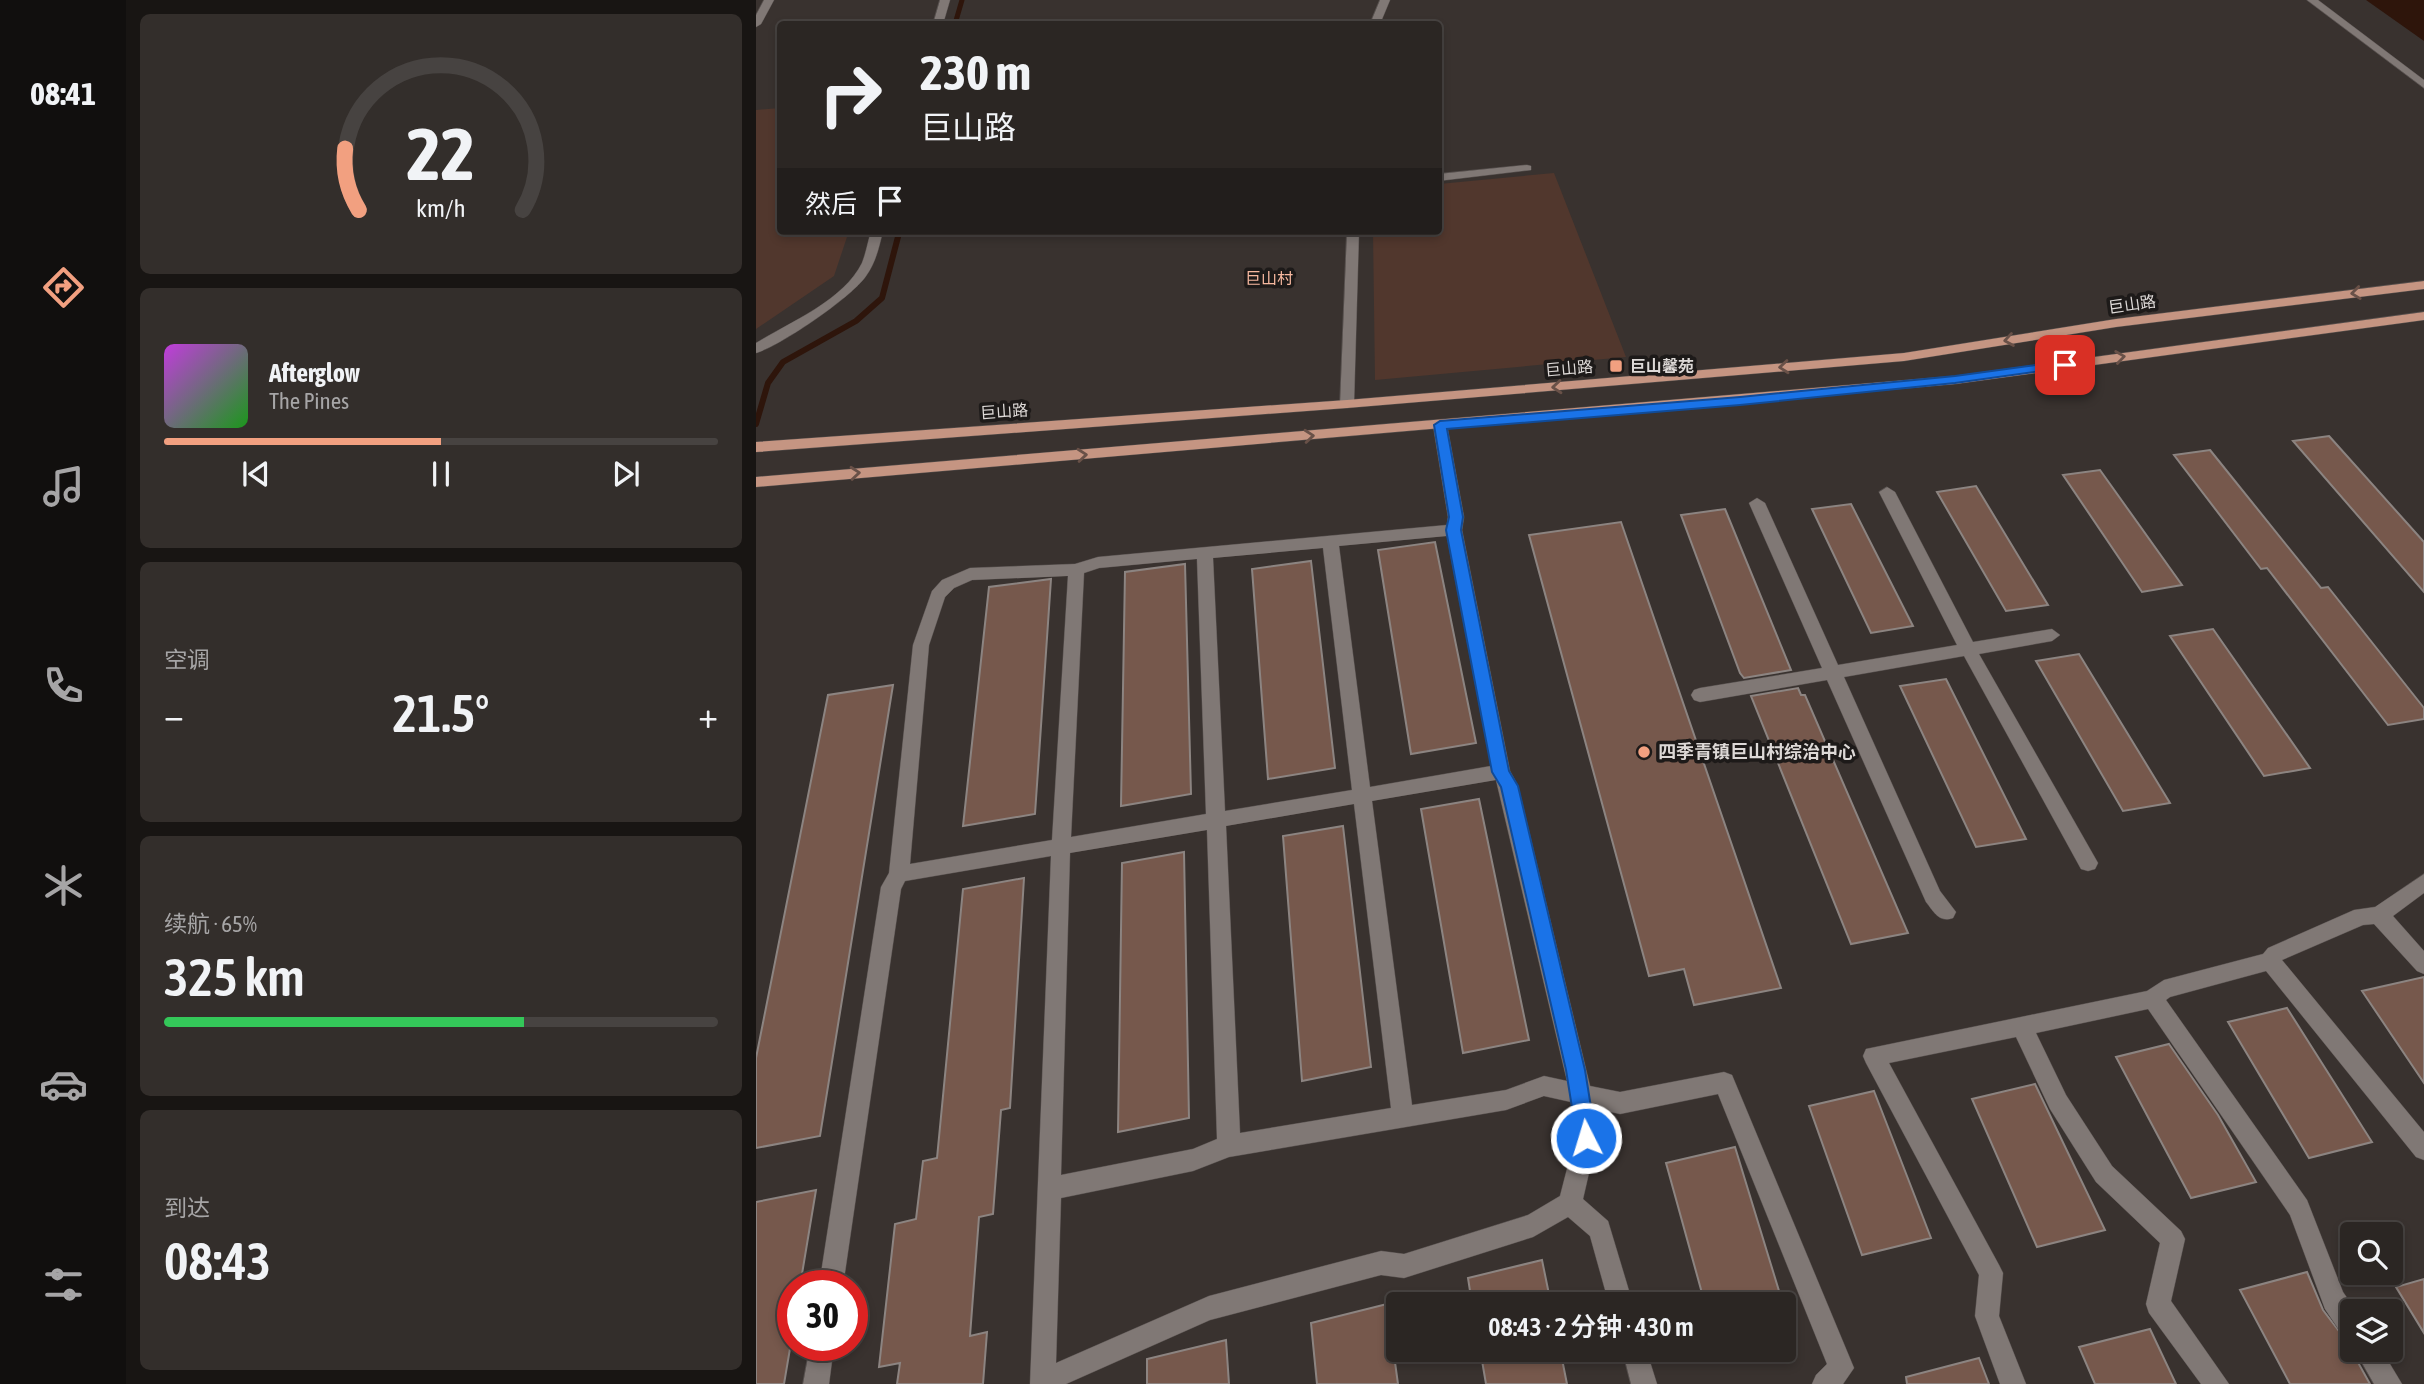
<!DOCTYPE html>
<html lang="zh">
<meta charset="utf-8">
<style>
:root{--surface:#2b2623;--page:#332e2b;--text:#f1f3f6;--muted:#a6a5a6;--line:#474341;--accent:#f2a080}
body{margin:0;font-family:"Asap Condensed","Noto Sans SC",sans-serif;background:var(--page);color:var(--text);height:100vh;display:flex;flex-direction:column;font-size:26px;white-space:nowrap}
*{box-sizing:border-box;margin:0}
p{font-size:23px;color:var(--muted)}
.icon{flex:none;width:38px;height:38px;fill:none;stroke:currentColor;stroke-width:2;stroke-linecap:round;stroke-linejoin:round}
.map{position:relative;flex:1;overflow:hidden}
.panel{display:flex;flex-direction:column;gap:14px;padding:14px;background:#181513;width:630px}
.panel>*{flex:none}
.guide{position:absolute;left:21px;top:21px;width:665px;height:214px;border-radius:7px;box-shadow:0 4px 10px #0003,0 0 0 2px var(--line);background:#2b2623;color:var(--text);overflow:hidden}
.tools{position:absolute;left:1584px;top:1222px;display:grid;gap:14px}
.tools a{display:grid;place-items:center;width:63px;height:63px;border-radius:7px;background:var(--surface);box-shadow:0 4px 10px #0003,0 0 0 2px var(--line);font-size:35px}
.speed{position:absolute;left:21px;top:1270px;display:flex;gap:14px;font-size:35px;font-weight:700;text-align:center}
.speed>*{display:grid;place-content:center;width:91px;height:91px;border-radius:50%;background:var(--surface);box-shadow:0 4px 10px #0003,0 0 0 2px var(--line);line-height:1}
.speed .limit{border:10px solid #d22;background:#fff;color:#111}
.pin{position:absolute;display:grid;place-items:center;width:60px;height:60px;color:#fff;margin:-30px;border-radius:14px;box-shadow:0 4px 10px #0006}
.me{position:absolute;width:77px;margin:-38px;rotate:355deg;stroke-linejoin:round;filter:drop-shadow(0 0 5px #0008)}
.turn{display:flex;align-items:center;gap:24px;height:147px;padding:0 28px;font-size:32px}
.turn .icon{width:91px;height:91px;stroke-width:2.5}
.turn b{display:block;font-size:49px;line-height:60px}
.then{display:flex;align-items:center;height:66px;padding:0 28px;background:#0003;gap:14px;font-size:26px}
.big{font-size:52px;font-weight:600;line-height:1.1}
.panel .widget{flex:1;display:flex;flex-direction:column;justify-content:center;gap:10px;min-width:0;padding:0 24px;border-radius:10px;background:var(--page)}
.panel .dial{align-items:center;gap:0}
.dial svg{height:182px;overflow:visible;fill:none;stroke:var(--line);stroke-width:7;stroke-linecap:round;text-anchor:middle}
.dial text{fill:var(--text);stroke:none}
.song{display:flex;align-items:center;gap:21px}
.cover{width:84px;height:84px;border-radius:10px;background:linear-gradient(135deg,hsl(290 70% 55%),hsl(120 70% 35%))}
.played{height:7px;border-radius:4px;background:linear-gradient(90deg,var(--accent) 50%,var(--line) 50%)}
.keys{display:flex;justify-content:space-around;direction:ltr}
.heat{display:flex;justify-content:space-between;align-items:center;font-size:38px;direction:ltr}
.charge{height:10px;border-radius:5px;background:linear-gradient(90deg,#34c759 65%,var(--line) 0)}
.trip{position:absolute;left:630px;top:1292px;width:410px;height:70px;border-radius:7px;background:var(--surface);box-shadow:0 4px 10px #0003,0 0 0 2px var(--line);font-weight:600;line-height:70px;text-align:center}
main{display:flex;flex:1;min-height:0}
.tab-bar{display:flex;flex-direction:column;width:126px;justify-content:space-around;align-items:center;background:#110f0e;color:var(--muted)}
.tab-bar .icon{width:49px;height:49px}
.tab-bar .current{color:var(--accent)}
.tab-bar b{font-size:32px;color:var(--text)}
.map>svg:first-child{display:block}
.green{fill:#51372d}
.water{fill:#2e150b}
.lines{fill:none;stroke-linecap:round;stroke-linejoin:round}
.stream-far1{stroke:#2e150b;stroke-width:5}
.stream{stroke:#2e150b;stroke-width:6}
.building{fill:#76584c;stroke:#8c8481;stroke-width:2}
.minor-casing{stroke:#554f4d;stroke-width:1}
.major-casing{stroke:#554f4d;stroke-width:1}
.minor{fill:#807875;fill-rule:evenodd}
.major{fill:#c59582;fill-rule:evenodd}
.oneway{stroke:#695148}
.route{fill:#1a73e8;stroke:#114b97;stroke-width:2}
.poi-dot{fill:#f2a080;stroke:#1d1a19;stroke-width:2.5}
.labels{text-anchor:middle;stroke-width:7;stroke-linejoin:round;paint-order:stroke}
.far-neighbourhood-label{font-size:16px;fill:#f6b89f;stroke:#1d1a19}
.far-street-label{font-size:16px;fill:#ddd9d7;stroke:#1d1a19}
.far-poi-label{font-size:16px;font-weight:bold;fill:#ddd9d7;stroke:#1d1a19;text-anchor:start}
.poi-label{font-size:18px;font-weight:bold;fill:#ddd9d7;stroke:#1d1a19;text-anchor:start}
</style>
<main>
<nav class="tab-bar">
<b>08:41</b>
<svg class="icon current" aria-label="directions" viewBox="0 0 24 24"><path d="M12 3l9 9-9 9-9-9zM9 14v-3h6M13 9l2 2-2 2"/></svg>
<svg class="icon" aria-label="music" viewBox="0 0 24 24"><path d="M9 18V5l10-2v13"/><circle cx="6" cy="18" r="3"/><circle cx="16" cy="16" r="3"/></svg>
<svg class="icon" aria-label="phone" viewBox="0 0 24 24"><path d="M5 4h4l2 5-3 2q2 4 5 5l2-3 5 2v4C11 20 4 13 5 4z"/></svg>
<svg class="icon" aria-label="climate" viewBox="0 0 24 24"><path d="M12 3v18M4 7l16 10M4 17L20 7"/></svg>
<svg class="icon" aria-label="car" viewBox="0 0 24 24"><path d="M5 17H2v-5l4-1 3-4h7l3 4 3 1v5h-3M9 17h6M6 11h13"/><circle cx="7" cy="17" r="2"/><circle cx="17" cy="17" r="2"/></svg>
<svg class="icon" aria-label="filters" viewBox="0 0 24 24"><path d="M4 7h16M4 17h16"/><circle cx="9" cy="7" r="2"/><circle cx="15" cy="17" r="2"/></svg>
</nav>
<section class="panel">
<div class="widget dial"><svg viewBox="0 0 100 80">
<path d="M14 69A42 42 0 1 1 86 69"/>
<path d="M14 69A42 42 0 0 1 8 42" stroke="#f2a080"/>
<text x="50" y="56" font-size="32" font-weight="700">22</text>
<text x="50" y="72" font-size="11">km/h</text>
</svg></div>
<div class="widget">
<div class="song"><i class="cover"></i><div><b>Afterglow</b><p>The Pines</p></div></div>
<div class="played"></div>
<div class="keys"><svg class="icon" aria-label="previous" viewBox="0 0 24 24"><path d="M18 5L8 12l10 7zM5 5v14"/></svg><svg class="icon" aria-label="pause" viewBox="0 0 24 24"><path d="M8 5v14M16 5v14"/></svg><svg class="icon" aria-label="next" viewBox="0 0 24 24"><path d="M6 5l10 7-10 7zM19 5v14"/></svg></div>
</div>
<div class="widget"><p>空调</p>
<div class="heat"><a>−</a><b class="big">21.5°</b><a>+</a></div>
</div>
<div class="widget"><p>续航 · 65%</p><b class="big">325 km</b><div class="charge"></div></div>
<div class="widget"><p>到达</p><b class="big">08:43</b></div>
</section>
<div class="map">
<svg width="1668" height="1384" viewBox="0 0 1668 1384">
<rect width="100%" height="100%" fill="#39322f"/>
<path class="green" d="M24 108V231H93L78 276 0 329V110Z
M798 173 870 357 619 380 617 231H682L683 184Z"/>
<path class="water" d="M1610 0H1668V41Z"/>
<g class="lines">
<path class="stream-far1" d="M199 24 206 0
M143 235 144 231"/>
<path class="stream" d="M0 424 12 383 27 362 100 321 126 298 143 233"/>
</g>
<path class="building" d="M1573 436 1668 542V592L1537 441Z
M1454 450 1565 588 1572 587 1668 708V719L1632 725 1511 568 1505 569 1418 455Z
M1344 470 1426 585 1386 592 1307 475Z
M1220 486 1292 605 1250 611 1181 492Z
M1095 504 1157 626 1115 633 1056 509Z
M969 509 1035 670 988 678 984 673 925 515Z
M865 522 1025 988 938 1005 928 969 893 976 773 535Z
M679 542 720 743 655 754 622 550Z
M555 561 579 768 512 779 496 569Z
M429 564 435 794 365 806 369 572Z
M295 579 279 814 207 826 233 587Z
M1457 629 1554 768 1508 776 1414 636Z
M1323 654 1414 803 1367 811 1280 661Z
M1190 679 1270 839 1220 847 1144 686Z
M137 685 64 1136 0 1148V1058L72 695Z
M1042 688 1045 695H1049L1152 933 1095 944 995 696Z
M723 799 773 1040 707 1053 665 809Z
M587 826 615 1067 546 1081 527 836Z
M428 852 433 1118 362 1132 366 863Z
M268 878 254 1108 245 1110 237 1214 223 1217 214 1336 231 1332 227 1384H141L144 1363 123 1367 139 1224 160 1219 167 1161 181 1158 207 889Z
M1668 977V1083L1606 991Z
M1531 1008 1616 1142 1553 1158 1472 1022Z
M1413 1044 1462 1115 1500 1182 1435 1198 1360 1057Z
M1279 1084 1349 1230 1281 1247 1216 1099Z
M1118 1091 1175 1238 1106 1255 1053 1106Z
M979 1147 1027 1304H949L910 1163Z
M60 1190 44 1286H37V1331L28 1384H0V1202Z
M786 1260 795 1304H716L712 1278Z
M1551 1272 1567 1310 1589 1339 1614 1384H1534L1484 1290Z
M1668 1279V1333L1640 1287Z
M631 1304 642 1384H561L555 1323Z
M1394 1329 1420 1384H1339L1323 1347Z
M470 1340 473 1384H391V1359Z
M724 1349H804L811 1384H730Z
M1223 1358 1233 1384H1151L1150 1377Z"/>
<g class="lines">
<defs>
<path id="minor" d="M8 0H18L5 24 0 27V15Z
M184 0H194L187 24H177Z
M624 0H634L624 24H614Z
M1551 0H1562L1668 80V88Z
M771 165 775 166V170L682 181V174Z
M115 231H127C123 247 120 262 110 276 96 297 24 346 0 353V343C34 322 87 301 106 263 110 253 112 241 115 231Z
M591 231H603L598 404 591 408 584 404Z
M684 420 691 425 708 517 706 530 754 771 762 786 834 1086 864 1092 968 1072 976 1075 1098 1368 1087 1384H1056L1060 1375 1071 1364 962 1094 864 1114 837 1108 841 1138 827 1199 852 1221 877 1304H853L834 1236 812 1217 777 1237 648 1278 625 1275 454 1320 310 1384H274L295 856 149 881 145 889 87 1286H63L125 887 133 873 157 645 176 591 186 580 214 568 319 564 342 557 691 525 692 517 677 425ZM691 536 735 766 614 787 583 546ZM567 548 596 790 469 811 457 558ZM441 559 450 814 315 837 328 573 343 568ZM312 576 296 840 154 864 173 645 189 597 198 588 216 580ZM740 780 811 1081 788 1076 750 1090 656 1105 616 801ZM598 804 635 1108 484 1133 470 826ZM451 830 461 1139 437 1149 305 1175 314 853ZM788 1096 815 1102 819 1138 804 1196 772 1215 648 1254 625 1251 453 1296 300 1363 305 1198 437 1171 473 1157 750 1110Z
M1131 487 1139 492 1217 642 1296 629 1304 635 1296 641 1223 654 1342 863 1339 869 1332 871 1325 869 1208 656 1088 677 1184 891 1200 912 1197 918C1183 923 1178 912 1170 902L1071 680 944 702 938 700 935 695 938 690 944 688 1066 668 993 503 1001 498 1009 503 1082 665 1201 645 1123 492Z
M1668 874V893L1637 916 1668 951V974L1661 971 1618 924 1607 925 1526 960 1668 1132V1160L1660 1157 1510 971 1414 997 1410 1000 1551 1200 1587 1292 1600 1311H1596V1339L1587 1336 1569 1309 1534 1215 1392 1009 1280 1033 1310 1095 1356 1166 1425 1231 1429 1239 1415 1301 1473 1384H1445L1393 1313 1390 1304 1404 1243 1340 1182 1294 1109 1260 1037 1133 1063 1243 1265 1247 1273 1243 1316 1270 1384H1244L1219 1316 1223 1275 1110 1063 1107 1056 1110 1049 1391 991 1408 980 1507 954 1512 948 1598 910 1619 907Z
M54 1346H78L73 1384H47Z
M866 1349H890L901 1384H875Z
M1598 1349H1625L1646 1384H1618Z"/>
<path id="major" d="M1668 281V289L1360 327 1148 361 591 408 0 452V442L591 400 1148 353 1360 319Z
M1668 312V320L1199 384 0 487V477L1199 376Z"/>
</defs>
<use href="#minor" class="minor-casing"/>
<use href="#major" class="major-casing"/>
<use href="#minor" class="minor"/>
<use href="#major" class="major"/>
</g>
<defs><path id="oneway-chevron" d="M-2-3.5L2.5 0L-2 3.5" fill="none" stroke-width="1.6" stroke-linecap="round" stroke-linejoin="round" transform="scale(1.75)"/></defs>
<g class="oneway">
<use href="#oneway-chevron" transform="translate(1600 293) rotate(173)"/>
<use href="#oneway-chevron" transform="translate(1253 340) rotate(171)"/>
<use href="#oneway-chevron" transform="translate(1364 357) rotate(-8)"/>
<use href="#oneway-chevron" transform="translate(1028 367) rotate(175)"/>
<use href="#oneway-chevron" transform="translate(801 387) rotate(175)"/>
<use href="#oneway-chevron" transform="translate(553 436) rotate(-5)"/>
<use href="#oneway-chevron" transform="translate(326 455) rotate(-5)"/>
<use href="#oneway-chevron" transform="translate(99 473) rotate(-5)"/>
</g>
<path class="route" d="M1309 361 1314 362V367L1199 383 984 405 691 429 707 517 705 530 753 771 762 786 829 1070 840 1138 837 1145 830 1148 822 1145 810 1070 745 787 736 772 690 530 693 517 678 425 684 421 984 397 1199 376Z"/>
<g class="poi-dot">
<rect x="853" y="359" width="14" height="14" rx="3.5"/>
<circle cx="888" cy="752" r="7"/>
</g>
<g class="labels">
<g class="far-neighbourhood-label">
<text x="513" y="284">巨山村</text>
</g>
<g class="far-street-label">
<text transform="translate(1376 304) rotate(-8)" y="6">巨山路</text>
<text transform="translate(813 368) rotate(-5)" y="6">巨山路</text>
<text transform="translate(248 411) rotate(-4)" y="6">巨山路</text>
</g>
<g class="far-poi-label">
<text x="874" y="372">巨山馨苑</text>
</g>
<g class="poi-label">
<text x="902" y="758">四季青镇巨山村综治中心</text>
</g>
</g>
</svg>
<div class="tools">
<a><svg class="icon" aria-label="search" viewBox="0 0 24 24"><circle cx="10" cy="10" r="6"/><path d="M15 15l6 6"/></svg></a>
<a><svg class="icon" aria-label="layers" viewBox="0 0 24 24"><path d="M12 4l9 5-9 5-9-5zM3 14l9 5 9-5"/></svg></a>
</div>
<div class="speed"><div class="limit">30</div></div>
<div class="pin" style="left:1309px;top:365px;background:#d93025"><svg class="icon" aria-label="arrive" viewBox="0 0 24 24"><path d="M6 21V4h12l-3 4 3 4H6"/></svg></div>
<svg class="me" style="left:830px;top:1138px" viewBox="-20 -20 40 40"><circle r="17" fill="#1a73e8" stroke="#fff" stroke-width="3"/><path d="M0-11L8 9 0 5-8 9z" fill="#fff"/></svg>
<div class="trip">08:43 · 2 分钟 · 430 m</div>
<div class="guide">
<div class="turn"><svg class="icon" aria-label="right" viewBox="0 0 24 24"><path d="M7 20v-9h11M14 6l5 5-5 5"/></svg><div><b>230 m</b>巨山路</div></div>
<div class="then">然后<svg class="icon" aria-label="arrive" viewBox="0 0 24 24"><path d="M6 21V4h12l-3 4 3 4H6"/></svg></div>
</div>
</div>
</main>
